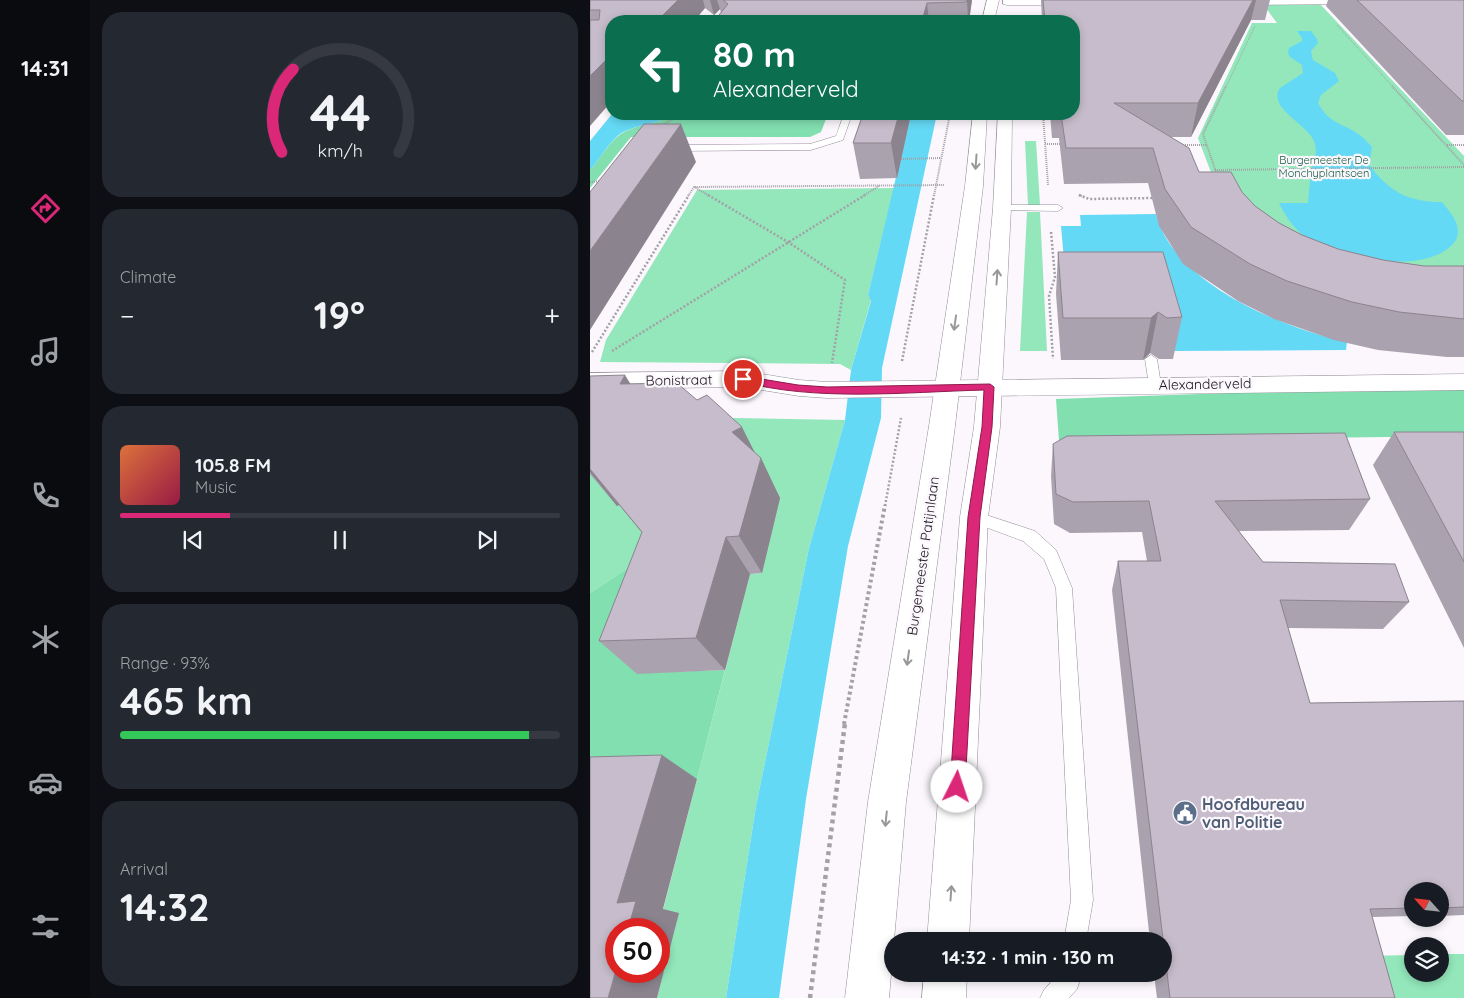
<!DOCTYPE html>
<meta charset="utf-8">
<style>
:root{--surface:#171b24;--page:#242831;--text:#f1f3f6;--muted:#9ea1a6;--line:#363941;--accent:#db2777}
body{margin:0;font-family:Quicksand,sans-serif;background:var(--page);color:var(--text);height:100vh;display:flex;flex-direction:column;font-size:19px;white-space:nowrap}
*{box-sizing:border-box;margin:0}
p{font-size:16px;color:var(--muted)}
.icon{flex:none;width:28px;height:28px;fill:none;stroke:currentColor;stroke-width:2;stroke-linecap:round;stroke-linejoin:round}
.map{position:relative;flex:1;overflow:hidden}
.side{display:flex;flex-direction:column;gap:12px;padding:12px;background:#0d0f14;width:500px}
.side>*{flex:none}
.guide{position:absolute;left:15px;top:15px;width:475px;height:105px;border-radius:20px;box-shadow:0 2px 8px #0003;background:#0b6e4f;color:#fff;overflow:hidden}
.needle{width:32px;rotate:297deg}
.buttons{position:absolute;left:814px;top:882px;display:grid;gap:10px}
.buttons a{display:grid;place-items:center;width:45px;height:45px;border-radius:50%;background:var(--surface);box-shadow:0 2px 8px #0003;font-size:25px}
.speed{position:absolute;left:15px;top:918px;display:flex;gap:10px;font-size:25px;font-weight:700;text-align:center}
.speed>*{display:grid;place-content:center;width:65px;height:65px;border-radius:50%;background:var(--surface);box-shadow:0 2px 8px #0003;line-height:1}
.speed .limit{border:8px solid #d22;background:#fff;color:#111}
.pin{position:absolute;display:grid;place-items:center;width:42px;height:42px;color:#fff;margin:-21px;border:2px solid #fff;border-radius:50%;box-shadow:0 1px 5px #0007}
.me{position:absolute;width:55px;margin:-28px;rotate:4deg;stroke-linejoin:round;filter:drop-shadow(0 0 4px #0008)}
.turn{display:flex;align-items:center;gap:18px;height:105px;padding:0 25px;font-size:22px}
.turn .icon{width:65px;height:65px;stroke-width:2.5}
.turn b{display:block;font-size:35px;line-height:42px}
.big{font-size:38px;font-weight:700;line-height:1.1}
.side .tile{flex:1;display:flex;flex-direction:column;justify-content:center;gap:8px;min-width:0;padding:0 18px;border-radius:20px;background:var(--page)}
.side .dial{align-items:center;gap:0}
.dial svg{height:130px;overflow:visible;fill:none;stroke:var(--line);stroke-width:7;stroke-linecap:round;text-anchor:middle}
.dial text{fill:var(--text);stroke:none}
.song{display:flex;align-items:center;gap:15px}
.cover{width:60px;height:60px;border-radius:8px;background:linear-gradient(135deg,hsl(20 70% 55%),hsl(340 70% 35%))}
.played{height:5px;border-radius:2px;background:linear-gradient(90deg,var(--accent) 25%,var(--line) 25%)}
.keys{display:flex;justify-content:space-around;direction:ltr}
.heat{display:flex;justify-content:space-between;align-items:center;font-size:28px;direction:ltr}
.charge{height:8px;border-radius:4px;background:linear-gradient(90deg,#34c759 93%,var(--line) 0)}
.trip{position:absolute;left:294px;top:932px;width:288px;height:50px;border-radius:25px;background:var(--surface);box-shadow:0 2px 8px #0003;font-weight:700;line-height:50px;text-align:center}
main{display:flex;flex:1;min-height:0}
.tabs{display:flex;flex-direction:column;width:90px;justify-content:space-around;align-items:center;background:#090b0e;color:var(--muted)}
.tabs .icon{width:35px;height:35px}
.tabs .current{color:var(--accent)}
.tabs b{font-size:22px;color:var(--text)}
.map>svg:first-child{display:block}
.green{fill:#93e7bb}
.forest{fill:#82dfb0}
.water{fill:#64d9f5}
.lines{fill:none;stroke-linecap:round;stroke-linejoin:round}
.lane-casing{stroke:#948b99;stroke-width:1}
.street-casing{stroke:#948b99;stroke-width:1}
.secondary-casing{stroke:#948b99;stroke-width:1}
.path-far4{stroke:#a4a0a6;stroke-width:1;stroke-dasharray:1 1;stroke-linecap:butt}
.path-far3{stroke:#a4a0a6;stroke-width:2;stroke-dasharray:1 1;stroke-linecap:butt}
.path-far2{stroke:#a4a0a6;stroke-width:2.5;stroke-dasharray:2 2;stroke-linecap:butt}
.path-far1{stroke:#a4a0a6;stroke-width:4;stroke-dasharray:3 3;stroke-linecap:butt}
.path{stroke:#a4a0a6;stroke-width:4.5;stroke-dasharray:4 4;stroke-linecap:butt}
.lane{fill:#fff;fill-rule:evenodd}
.street{fill:#fff;fill-rule:evenodd}
.secondary{fill:#fff;fill-rule:evenodd}
.wall{fill:#aaa2af}
.shaded-wall{fill:#8b848e}
.building{fill:#c6bccb;stroke:#8b848e}
.oneway{stroke:#989799}
.route{fill:#db2777;stroke:#8e194d}
.labels{text-anchor:middle;stroke-width:4.5;stroke-linejoin:round;paint-order:stroke}
.far-park-label{font-size:11px;fill:#155c3e;stroke:#fbf7fd}
.street-label{font-size:14px;fill:#1a171c;stroke:#fbf7fd}
.near-service-label{font-size:16px;font-weight:bold;fill:#4e5e75;stroke:#fbf7fd;text-anchor:start}
</style>
<main>
<nav class="tabs">
<b>14:31</b>
<svg class="icon current" aria-label="directions" viewBox="0 0 24 24"><path d="M12 3l9 9-9 9-9-9zM9 14v-3h6M13 9l2 2-2 2"/></svg>
<svg class="icon" aria-label="music" viewBox="0 0 24 24"><path d="M9 18V5l10-2v13"/><circle cx="6" cy="18" r="3"/><circle cx="16" cy="16" r="3"/></svg>
<svg class="icon" aria-label="phone" viewBox="0 0 24 24"><path d="M5 4h4l2 5-3 2q2 4 5 5l2-3 5 2v4C11 20 4 13 5 4z"/></svg>
<svg class="icon" aria-label="climate" viewBox="0 0 24 24"><path d="M12 3v18M4 7l16 10M4 17L20 7"/></svg>
<svg class="icon" aria-label="car" viewBox="0 0 24 24"><path d="M5 17H2v-5l4-1 3-4h7l3 4 3 1v5h-3M9 17h6M6 11h13"/><circle cx="7" cy="17" r="2"/><circle cx="17" cy="17" r="2"/></svg>
<svg class="icon" aria-label="filters" viewBox="0 0 24 24"><path d="M4 7h16M4 17h16"/><circle cx="9" cy="7" r="2"/><circle cx="15" cy="17" r="2"/></svg>
</nav>
<section class="side">
<div class="tile dial"><svg viewBox="0 0 100 80">
<path d="M14 69A42 42 0 1 1 86 69"/>
<path d="M14 69A42 42 0 0 1 21 18" stroke="#db2777"/>
<text x="50" y="56" font-size="32" font-weight="700">44</text>
<text x="50" y="72" font-size="11">km/h</text>
</svg></div>
<div class="tile"><p>Climate</p>
<div class="heat"><a>−</a><b class="big">19°</b><a>+</a></div>
</div>
<div class="tile">
<div class="song"><i class="cover"></i><div><b>105.8 FM</b><p>Music</p></div></div>
<div class="played"></div>
<div class="keys"><svg class="icon" aria-label="previous" viewBox="0 0 24 24"><path d="M18 5L8 12l10 7zM5 5v14"/></svg><svg class="icon" aria-label="pause" viewBox="0 0 24 24"><path d="M8 5v14M16 5v14"/></svg><svg class="icon" aria-label="next" viewBox="0 0 24 24"><path d="M6 5l10 7-10 7zM19 5v14"/></svg></div>
</div>
<div class="tile"><p>Range · 93%</p><b class="big">465 km</b><div class="charge"></div></div>
<div class="tile"><p>Arrival</p><b class="big">14:32</b></div>
</section>
<div class="map">
<svg width="874" height="998" viewBox="0 0 874 998">
<rect width="100%" height="100%" fill="#fbf7fd"/>
<path class="green" d="M723 0 729 3 874 156V300L636 212 608 138 662 23H687L672 3Z
M435 141H446L450 205H438Z
M304 188 278 295 281 300 261 370 250 364 10 362 16 340 107 190Z
M437 212H450L457 351H430Z
M144 418 255 420 219 548 166 806 136 998H67L88 913 72 914 160 574 172 573 114 427Z
M9 467 63 546 38 568 0 593V468Z
M850 954H874V998H785L773 956 822 955V974H850Z"/>
<path class="forest" d="M82 114H238L231 132 220 137H41L0 188V168H2C11 157 21 139 34 132 49 124 68 125 82 114Z
M874 385V436L469 441 466 399Z
M63 546 47 673 135 670 107 779 0 786V593L38 568Z"/>
<path class="water" d="M707 31H721L727 39 728 43 721 51 723 60 745 73 749 81 731 95 728 103C741 126 753 122 771 136 775 139 778 143 782 147L779 165C800 192 818 202 852 202 858 210 868 220 868 231 868 240 863 245 856 250 824 272 757 259 724 242 707 234 697 219 689 203H718C719 194 719 185 721 176 722 162 730 152 723 139 716 124 677 107 690 88L713 73 712 65 700 57 698 53 699 48 712 41V38Z
M22 114H82C68 125 49 124 33 132 21 139 11 157 2 168H0V141Z
M321 114H347L292 368 291 418 258 546 216 799 189 998H136L166 806 219 548 255 420 261 370 281 301 278 295Z
M566 214C584 284 693 328 757 342L756 350 581 351 477 294 471 226H491L490 215Z"/>
<g class="lines">
<defs>
<path id="lane" d="M254 114H262L253 140 221 150 82 151 78 148 82 145 220 144 246 136Z
M412 205H468L473 208 468 211 409 210V206Z
M561 355 567 359 571 385 570 388H560L559 385 555 359Z
M384 511 445 531 466 550 482 588 503 900 496 941H474L481 900 466 588 454 559 433 541 379 521 376 517 379 513Z
M468 974H492L487 989 479 998H450L454 990Z"/>
<path id="street" d="M413 0H492L494 2 488 5H417L413 4Z
M639 0H780L781 1 775 4 643 5 639 4Z
M153 371 209 380 237 382 874 374V390L237 398 209 396 153 387 0 389V373Z"/>
<path id="secondary" d="M397 0H409L404 21H392Z
M383 114H397L393 186 365 426 316 802 299 998H255L278 802 339 426 375 186Z
M408 114H422L421 208 410 427 398 517 379 941H337L370 517 384 427 403 208Z
M334 974H377L376 998H332Z"/>
</defs>
<use href="#lane" class="lane-casing"/>
<use href="#street" class="street-casing"/>
<use href="#secondary" class="secondary-casing"/>
<path class="path-far4" d="M747 25 803 87
M636 87 665 26"/>
<path class="path-far3" d="M802 86 874 165
M453 114 458 185
M321 117H360
M71 126 91 114
M455 144H473
M589 145H616
M857 145H874
M311 159 351 158
M625 170 874 167
M627 175 613 134 636 86
M0 182 12 181
M104 187 120 196
M489 195 492 196
M98 196 104 187 354 185
M273 196 289 186
M344 196 360 114"/>
<path class="path-far2" d="M118 195 198 242 255 280 242 363
M489 195 499 199 564 198
M461 232 465 277 459 296 463 359
M22 351 275 195
M2 352 99 195
M312 361 344 195
M295 506 311 418"/>
<path class="path-far1" d="M254 724 295 505"/>
<path class="path" d="M220 998 255 723"/>
<use href="#lane" class="lane"/>
<use href="#street" class="street"/>
<use href="#secondary" class="secondary"/>
</g>
<path class="wall" d="M0 0H382L379 21H124L131 13 130 9 124 15 115 8 104 21H21L0 126Z
M451 0H680L675 20H661L601 137H580L609 172 652 192 665 206 689 223 712 235 748 249 793 260 834 266H874V357H857L788 350 744 340 684 319 648 301 593 264 569 226 558 183 474 184 469 138H462L460 114H484V21H452Z
M738 0H874V135H856L736 6Z
M273 114H321L307 178 270 179 263 143Z
M468 252 592 317 583 359H569L560 353 553 360H471L466 294Z
M0 376 40 384 165 453 190 498 172 573 160 574 135 670 47 674 9 641 52 533 29 505 27 506 0 474Z
M804 432H874V648L783 465Z
M463 444 780 499 759 530 649 531 673 562 819 602 793 629 698 628 720 703 874 701V915L850 916V891H822V916L782 917 805 998H567L564 974H572V941H560L522 590 528 561H557L552 532 480 533 464 524 461 476Z"/>
<path class="shaded-wall" d="M88 0H113L115 8 104 21H67Z
M120 0H127L130 9 124 15Z
M377 0H382L379 21H378Z
M663 0H666L661 20 601 137 608 103Z
M337 3 339 21H332Z
M21 55V102L0 126V76Z
M309 114H321L307 178 301 143Z
M91 124 106 162 0 330V251Z
M568 312 560 353 553 360 561 318Z
M35 375 61 417 30 384Z
M152 427 170 463 171 458 190 498 172 573 149 536 142 432Z
M0 469 29 505 27 506 0 472Z
M136 537 160 574 135 670 106 638Z
M72 755 107 779 73 909 89 913 67 998H18L26 971H69V929H38L27 903Z"/>
<path class="building" d="M0 0H88L67 21H21V55L0 76V20H9L10 10H0Z
M133 0H377L376 2 337 3 332 21H124L138 4Z
M453 0H663L608 103H524L599 148 609 172H641L652 192 665 206 689 223 712 235 748 249 793 260 834 266H874V319L809 312 762 302 697 281 660 264 601 227 575 189 563 148H476L471 114H484V21H455Z
M767 0H874V101H872Z
M273 114H309L301 143H263Z
M54 124H91L0 251V192Z
M468 252H573L592 317 577 318 568 312 561 318H473Z
M35 375 30 384 87 383 107 400 117 395 152 427 142 432 171 458 149 536 136 537 106 638 9 641 52 532 0 469V376Z
M804 432H874V562Z
M755 433 780 499 625 501 673 562 805 564 819 602 690 600 720 703 874 701V907L850 908V891H822V908L780 909 805 998H580L528 561H571L559 501 483 502 466 494 463 444 477 436Z
M72 755 27 903 46 901 38 929H26V970L18 998H0V757Z"/>
<defs><path id="oneway-shaft" d="M-6 0H5M1.5-3L5.5 0L1.5 3" fill="none" stroke-width="1.6" stroke-linecap="round" stroke-linejoin="round" transform="scale(1.25)"/></defs>
<g class="oneway">
<use href="#oneway-shaft" transform="translate(386 162) rotate(94)"/>
<use href="#oneway-shaft" transform="translate(407 277) rotate(-86)"/>
<use href="#oneway-shaft" transform="translate(365 323) rotate(98)"/>
<use href="#oneway-shaft" transform="translate(318 658) rotate(98)"/>
<use href="#oneway-shaft" transform="translate(296 819) rotate(96)"/>
<use href="#oneway-shaft" transform="translate(361 893) rotate(-86)"/>
</g>
<path class="route" d="M153 376 208 385 237 387 400 384 404 387 402 427 390 517 375 787 373 792 367 795 362 792 360 787 378 517 392 427 394 390C316 392 225 402 149 381L148 379Z"/>
<defs>
<symbol id="civic-disc" viewBox="-11 -11 22 22"><circle r="9.5" fill="#5c6f8a" stroke="#fbf7fd"/><path d="M-.6-6.5H3V-4.5H.6V-3L4-1V1h2V6H-6V1h2V-1L-.6-3ZM-1.2 2.5V6h2.4V2.5Z" fill="#fff"/></symbol>
</defs>
<g fill-rule="evenodd">
<use href="#civic-disc" x="581" y="799" width="28" height="28"/>
</g>
<g class="labels">
<g class="far-park-label">
<text x="734" y="164">Burgemeester De<tspan x="734" dy="13">Monchyplantsoen</tspan></text>
</g>
<g class="street-label">
<text transform="translate(89 380) rotate(-1)" y="5">Bonistraat</text>
<text transform="translate(615 384) rotate(-1)" y="5">Alexanderveld</text>
<text transform="translate(333 556) rotate(-82)" y="5">Burgemeester Patijnlaan</text>
</g>
<g class="near-service-label">
<text x="612" y="810">Hoofdbureau<tspan x="612" dy="18">van Politie</tspan></text>
</g>
</g>
</svg>
<div class="buttons">
<a><svg class="needle" viewBox="-14 -14 28 28"><path d="M0-13l5 13h-10z" fill="#e53935"/><path d="M0 13l5-13h-10z" fill="#9ea1a6"/></svg></a>
<a><svg class="icon" aria-label="layers" viewBox="0 0 24 24"><path d="M12 4l9 5-9 5-9-5zM3 14l9 5 9-5"/></svg></a>
</div>
<div class="speed"><div class="limit">50</div></div>
<div class="pin" style="left:153px;top:379px;background:#d93025"><svg class="icon" aria-label="arrive" viewBox="0 0 24 24"><path d="M6 21V4h12l-3 4 3 4H6"/></svg></div>
<svg class="me" style="left:367px;top:787px" viewBox="-20 -20 40 40"><circle r="19" fill="#fff"/><path d="M0-13L10 11 0 6-10 11z" fill="#db2777"/></svg>
<div class="trip">14:32 · 1 min · 130 m</div>
<div class="guide">
<div class="turn"><svg class="icon" aria-label="left" viewBox="0 0 24 24"><path d="M17 20v-9H6M10 6l-5 5 5 5"/></svg><div><b>80 m</b>Alexanderveld</div></div>
</div>
</div>
</main>
